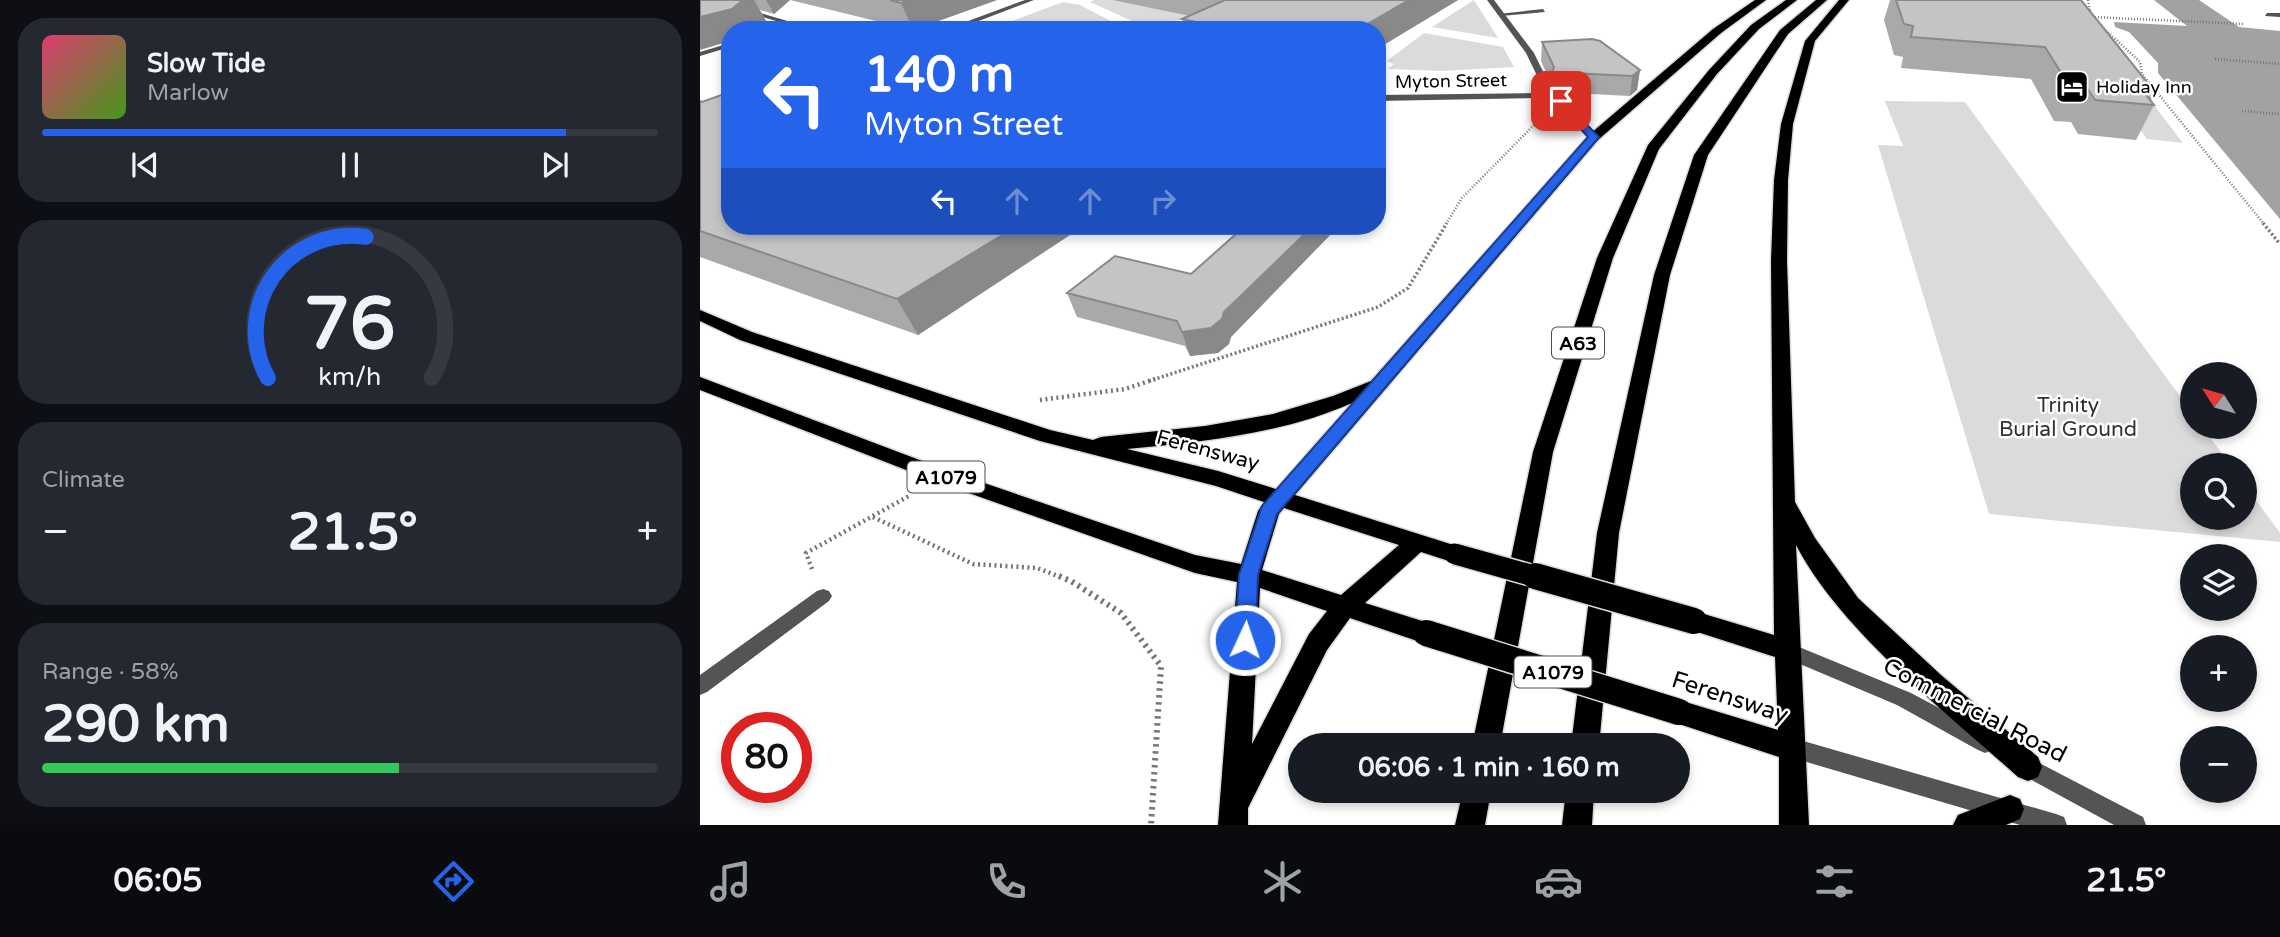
<!DOCTYPE html>
<meta charset="utf-8">
<style>
:root{--surface:#171b24;--page:#242831;--text:#f1f3f6;--muted:#9ea1a6;--line:#363941;--accent:#2563eb}
body{margin:0;font-family:"Varela Round",sans-serif;background:var(--page);color:var(--text);height:100vh;display:flex;flex-direction:column;font-size:26px;white-space:nowrap}
*{box-sizing:border-box;margin:0}
p{font-size:23px;color:var(--muted)}
.icon{flex:none;width:38px;height:38px;fill:none;stroke:currentColor;stroke-width:2;stroke-linecap:round;stroke-linejoin:round}
.map{position:relative;flex:1;overflow:hidden}
.details{display:flex;flex-direction:column;gap:18px;padding:18px;background:#0d0f14;width:700px}
.details>*{flex:none}
.banner{position:absolute;left:21px;top:21px;width:665px;height:214px;border-radius:28px;box-shadow:0 4px 10px #0003;background:#2563eb;color:#fff;overflow:hidden}
.needle{width:46px;rotate:307deg}
.tools{position:absolute;left:1480px;top:362px;display:grid;gap:14px}
.tools a{display:grid;place-items:center;width:77px;height:77px;border-radius:50%;background:var(--surface);box-shadow:0 4px 10px #0003;font-size:35px}
.speed{position:absolute;left:21px;top:712px;display:flex;gap:14px;font-size:35px;font-weight:700;text-align:center}
.speed>*{display:grid;place-content:center;width:91px;height:91px;border-radius:50%;background:var(--surface);box-shadow:0 4px 10px #0003;line-height:1}
.speed .limit{border:10px solid #d22;background:#fff;color:#111}
.pin{position:absolute;display:grid;place-items:center;width:60px;height:60px;color:#fff;margin:-30px;border-radius:14px;box-shadow:0 4px 10px #0006}
.me{position:absolute;width:77px;margin:-38px;rotate:3deg;stroke-linejoin:round;filter:drop-shadow(0 0 5px #0008)}
.turn{display:flex;align-items:center;gap:24px;height:147px;padding:0 28px;font-size:32px}
.turn .icon{width:91px;height:91px;stroke-width:2.5}
.turn b{display:block;font-size:49px;line-height:60px}
.lanes{display:flex;align-items:center;height:66px;padding:0 28px;background:#0003;justify-content:center;gap:35px;direction:ltr}
.lanes .off{opacity:.35}
.big{font-size:52px;font-weight:800;line-height:1.1}
.details .card{flex:1;display:flex;flex-direction:column;justify-content:center;gap:10px;min-width:0;padding:0 24px;border-radius:28px;background:var(--page)}
.details .dial{align-items:center;gap:0}
.dial svg{height:182px;overflow:visible;fill:none;stroke:var(--line);stroke-width:7;stroke-linecap:round;text-anchor:middle}
.dial text{fill:var(--text);stroke:none}
.song{display:flex;align-items:center;gap:21px}
.cover{width:84px;height:84px;border-radius:10px;background:linear-gradient(135deg,hsl(340 70% 55%),hsl(100 70% 35%))}
.played{height:7px;border-radius:4px;background:linear-gradient(90deg,var(--accent) 85%,var(--line) 85%)}
.keys{display:flex;justify-content:space-around;direction:ltr}
.heat{display:flex;justify-content:space-between;align-items:center;font-size:38px;direction:ltr}
.charge{height:10px;border-radius:5px;background:linear-gradient(90deg,#34c759 58%,var(--line) 0)}
.trip{position:absolute;left:588px;top:733px;width:402px;height:70px;border-radius:35px;background:var(--surface);box-shadow:0 4px 10px #0003;font-weight:800;line-height:70px;text-align:center}
.menu{display:flex;height:112px;justify-content:space-around;align-items:center;background:#090b0e;color:var(--muted)}
.menu .icon{width:49px;height:49px}
.menu .on{color:var(--accent)}
.menu b{font-size:32px;color:var(--text)}
main{display:flex;flex:1;min-height:0}
.map>svg:first-child{display:block}
.green{fill:#dbdbdb}
.water{fill:#a2a2a2}
.lines{fill:none;stroke-linecap:round;stroke-linejoin:round}
.trunk-casing{stroke:#dbdbdb;stroke-width:3}
.path-far3{stroke:#767676;stroke-width:2.5;stroke-dasharray:1 2;stroke-linecap:butt}
.path-far2{stroke:#767676;stroke-width:3.5;stroke-dasharray:2 2.5;stroke-linecap:butt}
.path-far1{stroke:#767676;stroke-width:4.5;stroke-dasharray:2 3.5;stroke-linecap:butt}
.path{stroke:#767676;stroke-width:6;stroke-dasharray:2.5 4.5;stroke-linecap:butt}
.service{fill:#545454;fill-rule:evenodd}
.minor{fill:#545454;fill-rule:evenodd}
.tertiary{fill:#545454;fill-rule:evenodd}
.trunk{fill:#000;fill-rule:evenodd}
.trunk-bridge-far1-casing{stroke:#dbdbdb;stroke-width:24;stroke-linecap:butt}
.trunk-bridge-casing{stroke:#dbdbdb;stroke-width:29;stroke-linecap:butt}
.trunk-bridge-far1{stroke:#000;stroke-width:21}
.trunk-bridge{stroke:#000;stroke-width:26}
.wall{fill:#a9a9a9}
.shaded-wall{fill:#898989}
.building{fill:#c4c4c4;stroke:#898989;stroke-width:2}
.route{fill:#2563eb;stroke:#184099;stroke-width:2}
.labels{text-anchor:middle;stroke-width:5;stroke-linejoin:round;paint-order:stroke}
.far-street-label{font-size:18px;fill:#000;stroke:#fff}
.far-poi-label{font-size:18px;fill:#000;stroke:#fff;text-anchor:start}
.shield{fill:#fff;stroke:#4c4c4c;stroke-width:2}
.shield-label{font-size:19px;font-weight:bold;fill:#000}
.park-label{font-size:21px;fill:#323232;stroke:#fff}
.street-label{font-size:21px;fill:#000;stroke:#fff}
.near-street-label{font-size:24px;fill:#000;stroke:#fff}
</style>
<main>
<section class="details">
<div class="card">
<div class="song"><i class="cover"></i><div><b>Slow Tide</b><p>Marlow</p></div></div>
<div class="played"></div>
<div class="keys"><svg class="icon" aria-label="previous" viewBox="0 0 24 24"><path d="M18 5L8 12l10 7zM5 5v14"/></svg><svg class="icon" aria-label="pause" viewBox="0 0 24 24"><path d="M8 5v14M16 5v14"/></svg><svg class="icon" aria-label="next" viewBox="0 0 24 24"><path d="M6 5l10 7-10 7zM19 5v14"/></svg></div>
</div>
<div class="card dial"><svg viewBox="0 0 100 80">
<path d="M14 69A42 42 0 1 1 86 69"/>
<path d="M14 69A42 42 0 0 1 57 7" stroke="#2563eb"/>
<text x="50" y="56" font-size="32" font-weight="700">76</text>
<text x="50" y="72" font-size="11">km/h</text>
</svg></div>
<div class="card"><p>Climate</p>
<div class="heat"><a>−</a><b class="big">21.5°</b><a>+</a></div>
</div>
<div class="card"><p>Range · 58%</p><b class="big">290 km</b><div class="charge"></div></div>
</section>
<div class="map">
<svg width="1580" height="825" viewBox="0 0 1580 825">
<rect width="100%" height="100%" fill="#fff"/>
<path class="green" d="M394 0H412L498 17 443 26 390 2Z
M774 0 798 38 732 27Z
M363 2 380 5 428 30H288Z
M724 33 803 47 814 67 741 71 688 69 694 64 687 61Z
M1185 101 1265 102 1493 414V427H1502L1531 465 1493 466V518H1545V485L1580 533V542L1289 514 1178 145 1203 146Z
M1419 101 1453 104 1483 143 1447 139Z"/>
<path class="water" d="M1454 0H1499L1539 27 1580 31V219L1458 73V63L1429 32 1415 27 1414 22 1487 26Z"/>
<g class="lines">
<defs>
<path id="trunk" d="M1055 0H1066L1021 33 898 140 595 495 763 548 766 554 763 560 755 563 721 552 665 603 735 625 738 633 735 641 726 644 650 618 627 650 548 808V825H518L537 582 495 573 232 480 0 390V377L246 470 495 555 541 564 558 511 564 502 516 486 340 441 40 340 0 321V310L52 332 350 430 393 440 401 437 505 426 573 414 633 396 671 381 890 134 1013 29ZM652 403 576 489 518 471 427 449C502 442 582 434 652 403ZM584 508 699 545 641 595 562 570 579 514ZM560 588 627 611 609 634 552 744Z
M1086 0H1097L1059 29 1017 74 959 149 913 258 853 452 800 746H772L833 452 897 258 948 145 1009 70 1051 25Z
M1116 0H1127L1088 34 1008 155 970 275 919 533 899 746H871L897 533 954 275 994 155 1080 30Z
M1139 0H1149L1115 41 1093 124 1088 180 1087 261 1095 502 1115 538 1158 598 1241 675 1338 757 1342 767 1338 777 1328 781 1318 777C1245 711 1141 631 1096 545L1109 825H1079V757L970 721 966 712 970 703 979 700 1078 730 1075 657 985 628 982 621 985 614 994 611 1074 635 1071 261 1074 180 1081 124 1105 41Z
M763 791H791L785 825H755Z
M866 791H894L892 825H862Z
M1310 795 1320 799 1324 809 1320 819 1306 825H1253L1258 815Z"/>
</defs>
<use href="#trunk" class="trunk-casing"/>
<path class="path-far3" d="M1388 0 1391 17
M1392 17 1544 24
M1397 22 1440 62 1442 74 1564 224
M1515 59 1580 64
M1542 111 1580 114
M746 224 762 198 835 124"/>
<path class="path-far2" d="M1563 223 1580 244
M449 381 678 307 708 288 747 223"/>
<path class="path-far1" d="M340 400 425 389 455 379
M173 517 273 564 337 568 363 578
M112 569 106 553 209 496"/>
<path class="path" d="M359 576 371 581 421 613 461 666 451 825"/>
<path class="service" d="M843 9 845 12 801 16 798 14Z
M97 23 100 27 77 30V28Z
M30 43V47L0 56V52Z"/>
<path class="minor" d="M6 0H16L118 30H106Z
M325 0H334L255 30H244Z
M787 0H794L834 53 851 88 846 94 864 99 897 135V139H891L858 103 840 98 677 101V95L838 93 843 88 826 53Z
M1567 13H1580V17L1565 16Z
M123 589 129 591 132 596 129 601 7 692 0 695V675L117 591Z"/>
<path class="tertiary" d="M1087 642 1211 693 1292 736 1295 743 1292 750 1285 753 1278 750 1197 705 1081 656 1078 650 1081 644Z
M1093 738 1356 814 1364 817 1367 825H1320L1093 758 1086 755 1083 748 1086 741Z
M1324 755 1443 817 1446 825H1414L1317 772 1314 765 1317 758Z"/>
<use href="#trunk" class="trunk"/>
<defs>
<path id="trunk-bridge-far1" d="M755 554 841 578"/>
<path id="trunk-bridge" d="M835 576 994 621
M726 633 979 712"/>
</defs>
<use href="#trunk-bridge-far1" class="trunk-bridge-far1-casing"/>
<use href="#trunk-bridge" class="trunk-bridge-casing"/>
<use href="#trunk-bridge-far1" class="trunk-bridge-far1"/>
<use href="#trunk-bridge" class="trunk-bridge"/>
</g>
<path class="wall" d="M0 0H90L74 14 60 10 66 21 55 30H30Z
M90 0H297L213 30Z
M412 0H758L677 49V30H485L482 19 490 16Z
M1190 0H1381L1455 92 1451 100 1454 105 1436 140 1378 134 1371 122 1354 121 1331 79 1201 68 1203 57 1194 55 1184 20Z
M842 42 940 70 937 90 930 96 851 92V83L841 61Z
M0 101 376 231 218 335 0 257Z
M545 226H631L632 233 531 337 529 344 518 353 490 356 485 346 377 317 367 293 491 274Z"/>
<path class="shaded-wall" d="M43 0H54L66 21 55 30H30V41L0 50V17Z
M66 0H90L74 14Z
M209 0H297L213 30 201 3Z
M709 0H758L677 49V30H657Z
M940 70 937 90 930 96 932 76Z
M317 226H373L376 231 218 335 197 299Z
M613 226H631L632 233 531 337 529 344 518 353 490 356 482 332Z"/>
<path class="building" d="M0 0H43L32 9 0 17Z
M190 0H209L201 3Z
M525 0H709L657 30H534L482 19Z
M1196 0H1381L1455 92 1443 91 1454 105 1395 100 1387 88 1370 87 1345 47 1211 37 1213 26 1204 24Z
M892 39 900 41 940 70 932 76 852 72 854 67 842 42Z
M30 92V226H317L197 299 0 231V101L2 102Z
M545 226H613L524 312 522 319 511 328 482 332 477 321 367 293 415 256 491 274Z"/>
<path class="route" d="M861 98 899 137 577 514 558 575 555 640 552 646 545 649 538 646 535 640 539 575 562 506 888 137 857 103V99Z"/>
<defs>
<symbol id="hotel-square" viewBox="-11 -11 22 22"><rect x="-9" y="-9" width="18" height="18" rx="4" fill="#000" stroke="#fff"/><path d="M-6-4.5h1.5V1H6V5H4.5V3h-9V5H-6ZM-4 0a1.8 1.8 0 1 1 3.6 0ZM.5 0V-2.5h3Q6-2.5 6 0Z" fill="#fff"/></symbol>
</defs>
<g fill-rule="evenodd">
<use href="#hotel-square" x="1353" y="68" width="38" height="38"/>
</g>
<g class="labels">
<g class="far-street-label">
<text transform="translate(751 81) rotate(-1)" y="6">Myton Street</text>
</g>
<g class="far-poi-label">
<text x="1396" y="93">Holiday Inn</text>
</g>
<g class="shield">
<rect x="852" y="327.5" width="52" height="31" rx="5"/>
<rect x="207.5" y="461.5" width="77" height="31" rx="5"/>
<rect x="814.5" y="656.5" width="77" height="31" rx="5"/>
</g>
<g class="shield-label">
<text x="878" y="350">A63</text>
<text x="246" y="484">A1079</text>
<text x="853" y="679">A1079</text>
</g>
<g class="park-label">
<text x="1368" y="412">Trinity<tspan x="1368" dy="24">Burial Ground</tspan></text>
</g>
<g class="street-label">
<text transform="translate(508 450) rotate(15)" y="7">Ferensway</text>
</g>
<g class="near-street-label">
<text transform="translate(1030 697) rotate(18)" y="8">Ferensway</text>
<text transform="translate(1275 710) rotate(27)" y="8">Commercial Road</text>
</g>
</g>
</svg>
<div class="tools">
<a><svg class="needle" viewBox="-14 -14 28 28"><path d="M0-13l5 13h-10z" fill="#e53935"/><path d="M0 13l5-13h-10z" fill="#9ea1a6"/></svg></a>
<a><svg class="icon" aria-label="search" viewBox="0 0 24 24"><circle cx="10" cy="10" r="6"/><path d="M15 15l6 6"/></svg></a>
<a><svg class="icon" aria-label="layers" viewBox="0 0 24 24"><path d="M12 4l9 5-9 5-9-5zM3 14l9 5 9-5"/></svg></a>
<a>+</a>
<a>−</a>
</div>
<div class="speed"><div class="limit">80</div></div>
<div class="pin" style="left:861px;top:101px;background:#d93025"><svg class="icon" aria-label="arrive" viewBox="0 0 24 24"><path d="M6 21V4h12l-3 4 3 4H6"/></svg></div>
<svg class="me" style="left:545px;top:640px" viewBox="-20 -20 40 40"><circle r="17" fill="#2563eb" stroke="#fff" stroke-width="3"/><path d="M0-11L8 9 0 5-8 9z" fill="#fff"/></svg>
<div class="trip">06:06 · 1 min · 160 m</div>
<div class="banner">
<div class="turn"><svg class="icon" aria-label="left" viewBox="0 0 24 24"><path d="M17 20v-9H6M10 6l-5 5 5 5"/></svg><div><b>140 m</b>Myton Street</div></div>
<div class="lanes"><svg class="icon" aria-label="left" viewBox="0 0 24 24"><path d="M17 20v-9H6M10 6l-5 5 5 5"/></svg><svg class="icon off" aria-label="ahead" viewBox="0 0 24 24"><path d="M12 20V5M6 11l6-6 6 6"/></svg><svg class="icon off" aria-label="ahead" viewBox="0 0 24 24"><path d="M12 20V5M6 11l6-6 6 6"/></svg><svg class="icon off" aria-label="right" viewBox="0 0 24 24"><path d="M7 20v-9h11M14 6l5 5-5 5"/></svg></div>
</div>
</div>
</main>
<nav class="menu">
<b>06:05</b>
<svg class="icon on" aria-label="directions" viewBox="0 0 24 24"><path d="M12 3l9 9-9 9-9-9zM9 14v-3h6M13 9l2 2-2 2"/></svg>
<svg class="icon" aria-label="music" viewBox="0 0 24 24"><path d="M9 18V5l10-2v13"/><circle cx="6" cy="18" r="3"/><circle cx="16" cy="16" r="3"/></svg>
<svg class="icon" aria-label="phone" viewBox="0 0 24 24"><path d="M5 4h4l2 5-3 2q2 4 5 5l2-3 5 2v4C11 20 4 13 5 4z"/></svg>
<svg class="icon" aria-label="climate" viewBox="0 0 24 24"><path d="M12 3v18M4 7l16 10M4 17L20 7"/></svg>
<svg class="icon" aria-label="car" viewBox="0 0 24 24"><path d="M5 17H2v-5l4-1 3-4h7l3 4 3 1v5h-3M9 17h6M6 11h13"/><circle cx="7" cy="17" r="2"/><circle cx="17" cy="17" r="2"/></svg>
<svg class="icon" aria-label="filters" viewBox="0 0 24 24"><path d="M4 7h16M4 17h16"/><circle cx="9" cy="7" r="2"/><circle cx="15" cy="17" r="2"/></svg>
<b>21.5°</b>
</nav>
